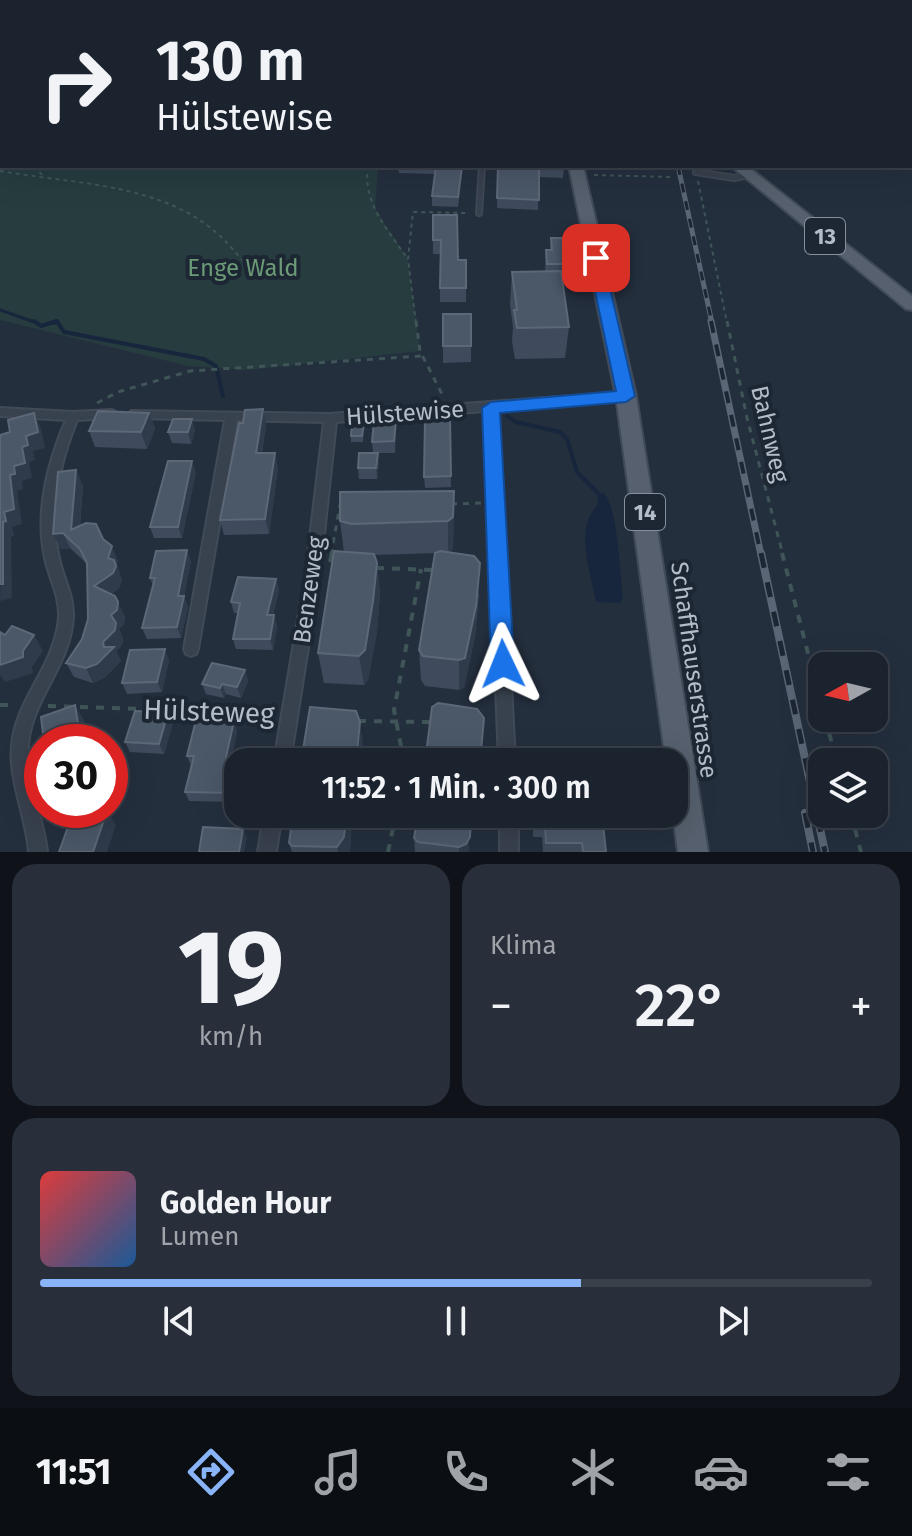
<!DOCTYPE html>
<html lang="de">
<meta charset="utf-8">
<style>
:root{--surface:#1b232e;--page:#282f3a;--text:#f1f3f6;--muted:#a0a4aa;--line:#39404a;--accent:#8ab4f8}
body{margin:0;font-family:"Fira Sans",sans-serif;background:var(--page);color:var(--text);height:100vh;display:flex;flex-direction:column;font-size:30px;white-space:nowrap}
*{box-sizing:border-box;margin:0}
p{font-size:26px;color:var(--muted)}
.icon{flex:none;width:44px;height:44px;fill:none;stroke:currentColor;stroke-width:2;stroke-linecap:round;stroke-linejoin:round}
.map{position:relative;height:852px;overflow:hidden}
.sheet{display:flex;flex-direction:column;gap:12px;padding:12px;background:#0f1319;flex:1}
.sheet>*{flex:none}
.banner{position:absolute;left:0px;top:0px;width:912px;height:168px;box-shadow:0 8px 32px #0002,0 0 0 2px var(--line);background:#1b232e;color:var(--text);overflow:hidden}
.needle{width:52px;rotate:262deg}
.buttons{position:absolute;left:808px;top:652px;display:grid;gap:16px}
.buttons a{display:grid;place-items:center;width:80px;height:80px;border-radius:16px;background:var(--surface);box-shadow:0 8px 32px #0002,0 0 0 2px var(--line);font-size:40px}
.speed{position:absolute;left:24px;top:724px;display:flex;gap:16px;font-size:40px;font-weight:700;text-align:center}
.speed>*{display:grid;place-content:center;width:104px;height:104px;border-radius:50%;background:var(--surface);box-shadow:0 8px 32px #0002,0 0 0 2px var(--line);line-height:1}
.speed .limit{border:12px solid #d22;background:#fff;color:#111}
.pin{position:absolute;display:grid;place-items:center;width:68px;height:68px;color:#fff;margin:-34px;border-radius:16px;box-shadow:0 4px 12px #0006}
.me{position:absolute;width:88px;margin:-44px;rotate:358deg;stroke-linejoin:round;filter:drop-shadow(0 0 6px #0008)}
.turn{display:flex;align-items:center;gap:28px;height:168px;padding:0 24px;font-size:36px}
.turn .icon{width:104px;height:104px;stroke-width:2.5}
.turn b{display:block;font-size:56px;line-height:68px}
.big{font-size:60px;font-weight:600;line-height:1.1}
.sheet .tile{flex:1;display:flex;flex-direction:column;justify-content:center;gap:12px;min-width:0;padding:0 28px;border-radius:24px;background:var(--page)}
.sheet .dial{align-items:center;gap:0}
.dial b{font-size:104px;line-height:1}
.song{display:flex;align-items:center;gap:24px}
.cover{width:96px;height:96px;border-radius:12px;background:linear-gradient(135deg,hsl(0 70% 55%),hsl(210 70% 35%))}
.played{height:8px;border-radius:4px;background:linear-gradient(90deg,var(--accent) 65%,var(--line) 65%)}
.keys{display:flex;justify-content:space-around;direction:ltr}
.heat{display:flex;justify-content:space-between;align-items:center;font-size:44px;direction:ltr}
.sheet .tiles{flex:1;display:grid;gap:12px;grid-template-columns:1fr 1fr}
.tile:last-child{grid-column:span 2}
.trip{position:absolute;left:224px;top:748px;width:464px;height:80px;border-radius:24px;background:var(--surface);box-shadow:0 8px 32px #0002,0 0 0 2px var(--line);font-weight:600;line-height:80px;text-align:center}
.menu{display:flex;height:128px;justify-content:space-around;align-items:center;background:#0b0e12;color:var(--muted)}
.menu .icon{width:56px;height:56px}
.menu .current{color:var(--accent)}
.menu b{font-size:36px;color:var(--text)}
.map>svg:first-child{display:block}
.green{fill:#263c3f}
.water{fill:#17263c}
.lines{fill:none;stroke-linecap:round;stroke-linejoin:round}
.stream-far1{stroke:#17263c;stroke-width:3}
.stream{stroke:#17263c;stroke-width:4}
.service-casing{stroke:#414a57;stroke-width:8}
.minor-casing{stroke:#414a57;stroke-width:4}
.primary-casing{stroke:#414a57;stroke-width:4}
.path-far2{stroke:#3f5557;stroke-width:2;stroke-dasharray:4 4;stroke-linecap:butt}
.path-far1{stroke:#3f5557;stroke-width:3;stroke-dasharray:6 6;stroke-linecap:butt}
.path{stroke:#3f5557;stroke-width:4;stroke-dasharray:8 8;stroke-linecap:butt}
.service{stroke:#38414e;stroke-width:5}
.minor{fill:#38414e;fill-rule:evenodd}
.primary{fill:#56606e;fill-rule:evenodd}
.rail-far2-casing{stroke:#5a6575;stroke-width:5}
.rail-far1-casing{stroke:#5a6575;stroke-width:7}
.rail-casing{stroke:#5a6575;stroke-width:8}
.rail-far2{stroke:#1d2633;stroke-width:3;stroke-dasharray:9;stroke-linecap:butt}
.rail-far1{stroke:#1d2633;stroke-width:4;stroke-dasharray:12;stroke-linecap:butt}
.rail{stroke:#1d2633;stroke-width:5;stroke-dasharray:15;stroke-linecap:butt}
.wall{fill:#3f4b5c}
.shaded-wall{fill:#2f3b4b}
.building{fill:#4b5868;stroke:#5c6777;stroke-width:2}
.route{fill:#1a73e8;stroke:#114b97;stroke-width:2}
.labels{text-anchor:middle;stroke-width:8;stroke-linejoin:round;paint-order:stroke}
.shield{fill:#1d2633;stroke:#878f9c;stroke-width:2}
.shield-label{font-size:22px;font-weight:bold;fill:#b4bcc9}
.park-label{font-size:24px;fill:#6b9a76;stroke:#1d2633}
.street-label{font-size:24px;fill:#b4bcc9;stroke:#1d2633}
.near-street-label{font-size:28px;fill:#b4bcc9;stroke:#1d2633}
</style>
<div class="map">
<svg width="912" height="852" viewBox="0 0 912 852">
<rect width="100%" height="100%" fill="#242f3e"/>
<path class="green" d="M0 0H386L387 2H2V166H378L375 208 408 259 420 351 247 370 188 366 0 320Z"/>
<path class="water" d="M604 493C618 508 620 575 623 599L620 603 596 602C591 574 574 528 597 506L598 495Z"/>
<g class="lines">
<path class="stream-far1" d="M0 310 37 323
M51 323H58"/>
<path class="stream" d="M34 321 41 326 57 321 64 332 204 359 216 366 223 396
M507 416 516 422 560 432 567 439 577 472 599 494"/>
<defs>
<path id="service" d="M696 172 734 178 748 175
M479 213 482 166"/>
<path id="minor" d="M626 392 630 393 632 396 630 399 497 410 515 762H499L485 411 336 422 320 571 290 762H274L306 571 324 422 237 420 198 649 196 654 191 656 186 654 184 649 225 420 135 418 129 414 131 411 330 414Z
M0 408 73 412 112 410 118 414 112 418 77 420C60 462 48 513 59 558 63 578 74 596 73 617 71 662 36 695 29 737 23 776 43 814 47 852H29C26 814 6 775 13 737 21 694 56 662 59 617 60 596 49 578 45 558 35 512 48 462 66 420L0 416Z
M264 814H282L276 852H258Z
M500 814H518V852H500Z"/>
<path id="primary" d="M590 0H600V2H590Z
M662 0H672L673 2H663Z
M569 166H583L636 396 708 852H678L673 814 674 762H666L616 396Z
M731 166H747L912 296V310L906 309Z"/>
</defs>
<use href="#service" class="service-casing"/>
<use href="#minor" class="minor-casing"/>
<use href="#primary" class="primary-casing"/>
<path class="path-far2" d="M801 0 807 2
M895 0 899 2
M910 11 912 14
M34 166 44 177
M368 166C362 202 388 230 407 258
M0 171C67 183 152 183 208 226 226 239 240 258 255 275
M594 175 670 177
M698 181 727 323
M416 323 408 259 413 212 468 213"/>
<path class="path-far1" d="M416 321 420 351 444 398
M727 321 747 418 783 555
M97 403 118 392 190 371 422 356
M451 504 483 503
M331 555 340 505"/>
<path class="path" d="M782 553 822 707
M330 562 332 553
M376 568 433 570
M0 705H16
M48 706 276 713
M825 718 837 762
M358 721 431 722
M404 762 394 710 421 569
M851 814 861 852
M289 825 292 814
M388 852 396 814"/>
<use href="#service" class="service"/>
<use href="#minor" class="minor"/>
<use href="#primary" class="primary"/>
<defs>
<path id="rail-far2" d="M678 166 712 323"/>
<path id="rail-far1" d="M711 321 761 555"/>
<path id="rail" d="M761 553 825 852
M805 813 813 852"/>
</defs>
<use href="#rail-far2" class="rail-far2-casing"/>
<use href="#rail-far1" class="rail-far1-casing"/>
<use href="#rail" class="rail-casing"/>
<use href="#rail-far2" class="rail-far2"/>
<use href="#rail-far1" class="rail-far1"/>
<use href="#rail" class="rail"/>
</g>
<path class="wall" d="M432 0H482V2H432Z
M556 0H582V2H555Z
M398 166H463L458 207 432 206V196L435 174 399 173Z
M498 166H564L563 178 539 177 538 210 497 208Z
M433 215 458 260H466V302H440V254H433Z
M551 238 577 251 585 264 583 280H562L569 327 565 358 515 359 512 342 513 327 510 304 512 272H545L546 250H550Z
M443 314 471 346V362L443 363Z
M149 413 155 429 147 449 95 447 89 431Z
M450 418 451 487 425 488 424 477Z
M396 421 395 453H373L372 442Z
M364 424 363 442H351V436Z
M266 425 262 453 278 468 269 534 224 535 220 520Z
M195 430 191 444 172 443 168 432Z
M379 464 377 479H359L358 468Z
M196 472 182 538H154L150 527Z
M83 485 80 526 103 539 118 561 117 565 122 581 119 588 111 594 125 617 124 624 119 629 123 638 122 645 116 651 121 661 104 678 93 683 74 677 66 663 82 639 88 619 87 564 70 548 61 549 53 534Z
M454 491 453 549 449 552 479 594 475 636 464 688 459 690 425 686 421 680 419 650 435 553 374 555 377 563 380 594 377 632 368 680 364 685 324 683 318 653 344 552 340 521Z
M191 561 184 596 188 607 181 638 147 639 142 628 153 586 150 578Z
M276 579 279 590 273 615 277 626 273 650 236 649 233 639 238 613H234L231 602Z
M169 660 162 692 127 694 122 683Z
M245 670 248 681 241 698 226 694 224 698 206 694 202 684Z
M173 723 164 754 130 752 125 742Z
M237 731 232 757H240L241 762H238V792L236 802 189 801 185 792 191 765 187 756Z
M533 814H602L606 852H543L542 837H533Z
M351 833 350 852H292L289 843Z
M414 838 469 842V852H415Z"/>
<path class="shaded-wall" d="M263 409 266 425 259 469 256 453Z
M34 413 41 428 45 448 33 451 35 460 29 462 32 478 22 481 23 489 17 491 22 524 12 527 14 536 11 537 12 598 0 601 3 522 10 475Z
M149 413 155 429 147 449 141 432Z
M192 419 195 430 191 444 188 432Z
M275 453 278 468 269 534 265 519Z
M378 453 379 464 377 479 376 468Z
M192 461 196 472 182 538 178 527Z
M76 470 83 485 78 545 71 530Z
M454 491 453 549 448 553V521Z
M63 533 70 548 61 549 53 534Z
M112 546 118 561 117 565 122 581 119 588 101 601 94 586 108 558Z
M187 550 191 561 184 597 188 607 181 638 177 627 178 596Z
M377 563 380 594 377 632 368 680 364 685 359 656Z
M480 563 475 636 464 688 459 690V660Z
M276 579 279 590 270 625 267 615Z
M118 602 125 617 124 624 119 629 123 638 122 645 116 651 121 661 104 678 93 683 86 668 103 642 111 615Z
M274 615 277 626 273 650 270 639Z
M34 635 43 651 32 667 33 673 5 682 0 675V665L23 651Z
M165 649 169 660 162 692 157 682Z
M245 670 248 681 241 698 237 687Z
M222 684 226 694 224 698 220 688Z
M75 705 84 720 87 742H81Z
M168 713 173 723 164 754 159 744Z
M234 721 237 731 230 767 226 757Z
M360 722 364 751 363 762H356Z
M238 765V792L236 802 232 793Z
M107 811 116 825 107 852H93Z
M346 814H356L351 833 350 852H338L337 847Z
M471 814H476L469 842V852H459V847Z
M243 829 247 838 244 852H239Z"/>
<path class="building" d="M432 0H446V2H432Z
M467 0H482L481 2H467Z
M508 0H526L525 2H507Z
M436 166H462L458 197 432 196Z
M498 166H564V168L539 167V200L497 198Z
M433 215H457L458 260H466V288H440L441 240H433Z
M551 238H576L577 251 583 252 585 264H547L546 250H552Z
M561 271 569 327 517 328 514 310H517L512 272Z
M443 314H471V346H443Z
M263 409 256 453H275L265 519 220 520 239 423H243L245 410Z
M98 411 149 413 141 432 89 431Z
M34 413 38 432 26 436 28 445 22 447 25 463 14 466 15 474 10 475 14 509 4 512 6 521 3 522V584H0V435L10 432 8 420Z
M450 418 451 476 424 477 425 419Z
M173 419H192L188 432H168Z
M374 421H396L394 441 372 442Z
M352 424H364L362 436H351Z
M359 453H378L376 468H358Z
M168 461H192L178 527H150Z
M76 470 71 530 86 523 96 524 103 539 112 546 108 558 114 560 116 566 113 573 94 586 115 596 118 602 117 610 111 615 116 623 115 630 103 642 104 647H114L97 664 86 668 66 663 82 639 88 619 87 563 80 549 63 533 53 534 58 472Z
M454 491 453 517 448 521 352 524 340 521V492Z
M187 550 178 596H184L177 627 142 628 155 578H150L156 551Z
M334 551 374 554 377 563 373 601 365 650 359 656 318 653Z
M440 551 474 556 480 563 476 606 465 658 459 660 423 656 419 650 435 553Z
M238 577 276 579 267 615H274L270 639H233L240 603 231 602Z
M12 626 34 635 23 651V657L0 665V632L5 635Z
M165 649 157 682 122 683 130 650Z
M212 663 245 670 237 687 222 684 220 688 202 684Z
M438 703 477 709 484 718 480 762H425L432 707Z
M75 705 81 742H44L41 717Z
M310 707 356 711 360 722 356 762H301Z
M135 711 168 713 159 744 125 742Z
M196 720 234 721 226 757H240L232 793 185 792 194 756H187Z
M74 810 107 811 93 852H59Z
M293 814H346L344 837 337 847 292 846 289 843Z
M418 814H471L470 837 466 844 459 847 418 842 414 838Z
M535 814H602L606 852H583L582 843H546L545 824H535Z
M203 827 243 829 239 852H199Z"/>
<path class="route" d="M596 253 603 258 635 396 626 402 500 413 514 664 511 672 503 675 495 672 491 664 482 408 491 402 616 391 588 258Z"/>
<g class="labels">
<g class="shield">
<rect x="805" y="218" width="40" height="36" rx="6"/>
<rect x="625" y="494" width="40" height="36" rx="6"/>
</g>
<g class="shield-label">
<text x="825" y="244">13</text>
<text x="645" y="520">14</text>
</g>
<g class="park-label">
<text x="243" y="276">Enge Wald</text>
</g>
<g class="street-label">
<text transform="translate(405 413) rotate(-4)" y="8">Hülstewise</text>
<text transform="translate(770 434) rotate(77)" y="8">Bahnweg</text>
<text transform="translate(309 590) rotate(-82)" y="8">Benzeweg</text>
<text transform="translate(694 670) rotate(82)" y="8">Schaffhauserstrasse</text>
</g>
<g class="near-street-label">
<text transform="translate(209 711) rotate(2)" y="10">Hülsteweg</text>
</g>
</g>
</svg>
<div class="buttons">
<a><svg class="needle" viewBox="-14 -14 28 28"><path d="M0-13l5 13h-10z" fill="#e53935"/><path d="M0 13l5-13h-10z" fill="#a0a4aa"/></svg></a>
<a><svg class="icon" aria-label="layers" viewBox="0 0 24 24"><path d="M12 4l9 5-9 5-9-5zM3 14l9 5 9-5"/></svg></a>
</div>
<div class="speed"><div class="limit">30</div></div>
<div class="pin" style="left:596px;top:258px;background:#d93025"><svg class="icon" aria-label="arrive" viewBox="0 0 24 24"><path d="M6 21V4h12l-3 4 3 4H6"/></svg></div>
<svg class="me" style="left:503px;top:664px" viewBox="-20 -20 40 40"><path d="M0-17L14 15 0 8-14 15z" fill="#1a73e8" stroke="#fff" stroke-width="4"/></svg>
<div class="trip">11:52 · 1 Min. · 300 m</div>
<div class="banner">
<div class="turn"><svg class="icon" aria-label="right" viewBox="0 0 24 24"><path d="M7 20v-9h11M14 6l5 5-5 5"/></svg><div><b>130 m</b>Hülstewise</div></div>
</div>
</div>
<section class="sheet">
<div class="tiles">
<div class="tile dial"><b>19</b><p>km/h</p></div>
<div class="tile"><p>Klima</p>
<div class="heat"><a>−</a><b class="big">22°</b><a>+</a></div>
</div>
<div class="tile">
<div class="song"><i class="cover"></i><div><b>Golden Hour</b><p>Lumen</p></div></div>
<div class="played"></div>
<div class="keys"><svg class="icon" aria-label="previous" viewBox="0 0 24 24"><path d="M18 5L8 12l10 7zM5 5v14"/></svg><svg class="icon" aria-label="pause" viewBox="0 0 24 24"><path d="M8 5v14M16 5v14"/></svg><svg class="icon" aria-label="next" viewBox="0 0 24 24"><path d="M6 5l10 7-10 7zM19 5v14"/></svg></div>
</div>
</div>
</section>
<nav class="menu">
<b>11:51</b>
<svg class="icon current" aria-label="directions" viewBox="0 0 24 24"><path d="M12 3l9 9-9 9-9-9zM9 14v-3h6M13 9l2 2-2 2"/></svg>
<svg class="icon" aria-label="music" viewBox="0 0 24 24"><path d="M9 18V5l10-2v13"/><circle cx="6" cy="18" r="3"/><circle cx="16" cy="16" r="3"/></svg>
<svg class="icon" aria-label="phone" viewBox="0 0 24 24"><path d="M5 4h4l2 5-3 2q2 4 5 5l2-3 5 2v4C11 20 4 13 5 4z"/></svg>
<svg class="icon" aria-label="climate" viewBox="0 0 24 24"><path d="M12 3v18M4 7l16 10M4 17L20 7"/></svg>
<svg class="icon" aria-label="car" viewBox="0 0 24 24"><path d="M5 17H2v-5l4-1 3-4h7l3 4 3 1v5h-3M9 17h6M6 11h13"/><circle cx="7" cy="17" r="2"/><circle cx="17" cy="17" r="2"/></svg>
<svg class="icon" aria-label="filters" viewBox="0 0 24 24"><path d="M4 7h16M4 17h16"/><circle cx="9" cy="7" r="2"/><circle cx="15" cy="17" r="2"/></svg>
</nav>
